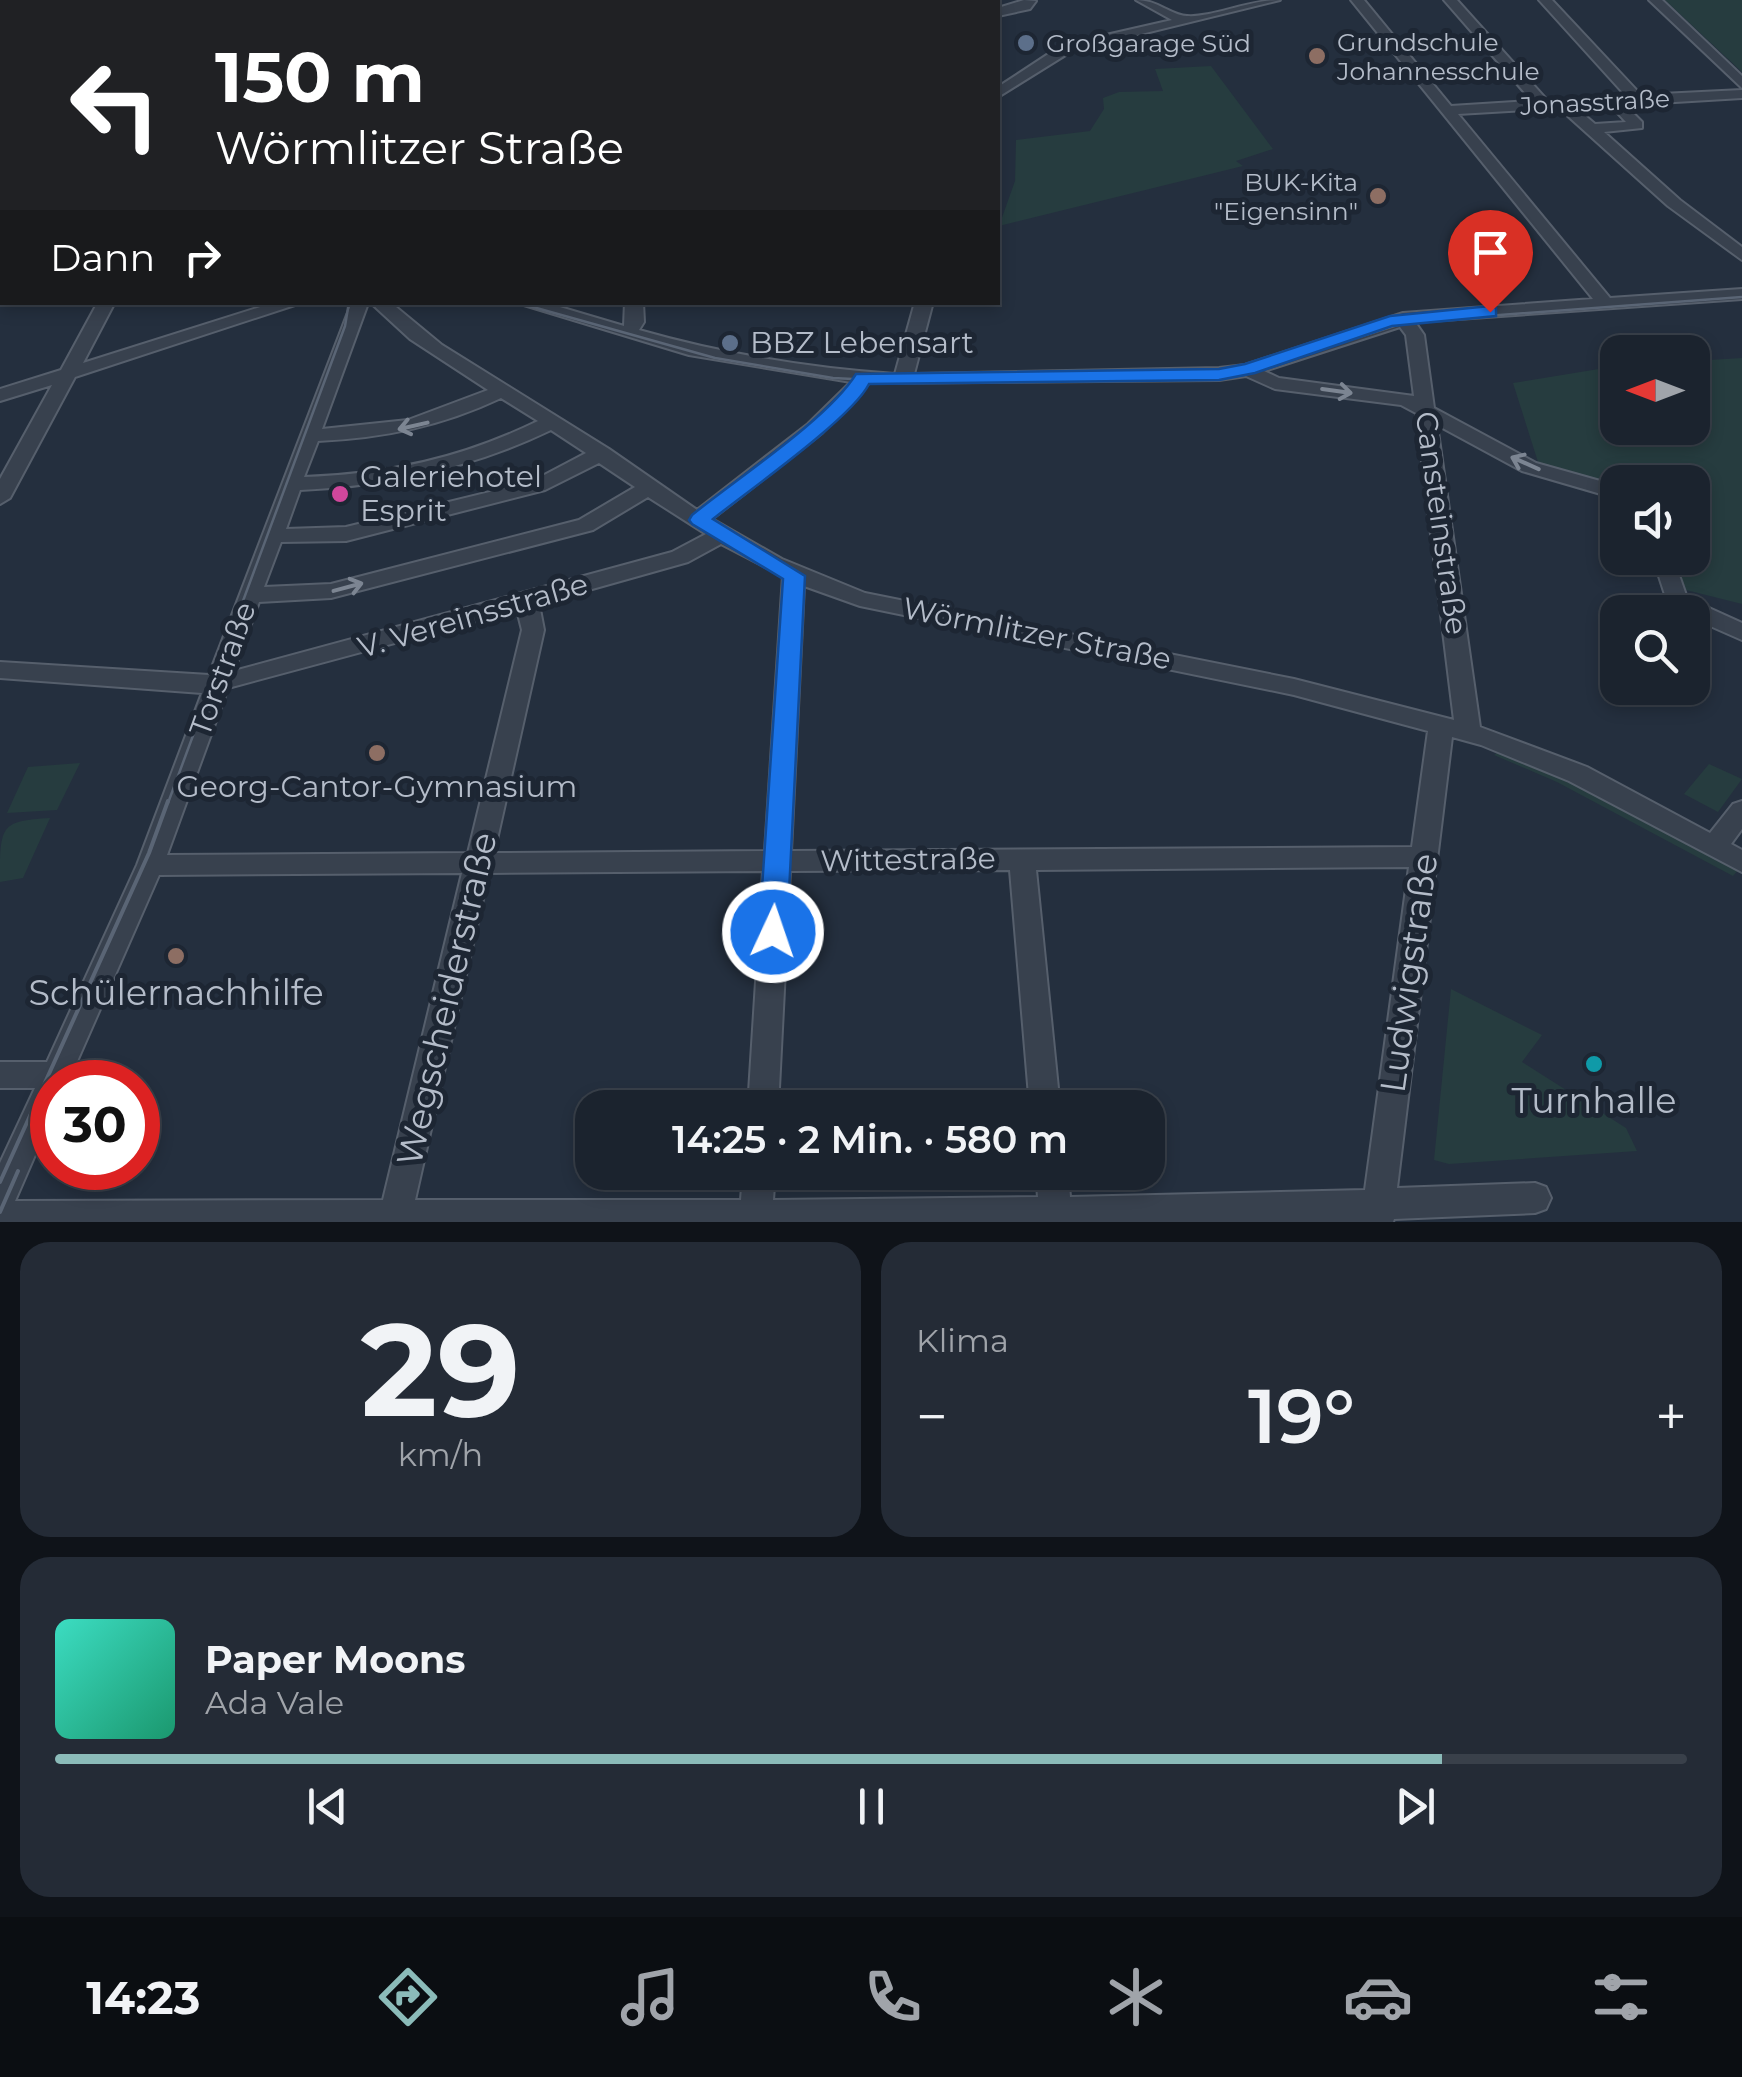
<!DOCTYPE html>
<html lang="de">
<meta charset="utf-8">
<style>
:root{--surface:#1b232e;--page:#242b36;--text:#f1f3f6;--muted:#a0a4aa;--line:#39404a;--accent:#8bbbb9}
body{margin:0;font-family:Montserrat,sans-serif;background:var(--page);color:var(--text);height:100vh;display:flex;flex-direction:column;font-size:38px;white-space:nowrap}
*{box-sizing:border-box;margin:0}
p{font-size:32px;color:var(--muted)}
.icon{flex:none;width:55px;height:55px;fill:none;stroke:currentColor;stroke-width:2;stroke-linecap:round;stroke-linejoin:round}
.map{position:relative;height:1222px;overflow:hidden}
.panel{display:flex;flex-direction:column;gap:20px;padding:20px;background:#0f1319;flex:1}
.panel>*{flex:none}
.guide{position:absolute;left:0px;top:0px;width:1000px;height:305px;box-shadow:0 5px 15px #0003,0 0 0 2px var(--line);background:#202124;color:#fff;overflow:hidden}
.needle{width:65px;rotate:270deg}
.controls{position:absolute;left:1600px;top:335px;display:grid;gap:20px}
.controls a{display:grid;place-items:center;width:110px;height:110px;border-radius:20px;background:var(--surface);box-shadow:0 5px 15px #0003,0 0 0 2px var(--line);font-size:50px}
.speed{position:absolute;left:30px;top:1060px;display:flex;gap:20px;font-size:50px;font-weight:700;text-align:center}
.speed>*{display:grid;place-content:center;width:130px;height:130px;border-radius:50%;background:var(--surface);box-shadow:0 5px 15px #0003,0 0 0 2px var(--line);line-height:1}
.speed .limit{border:15px solid #d22;background:#fff;color:#111}
.pin{position:absolute;display:grid;place-items:center;width:85px;height:85px;color:#fff;margin:-102px -42px;border-radius:50% 50% 50% 0;rotate:-45deg;box-shadow:0 0 10px #0007}
.pin .icon{rotate:45deg}
.me{position:absolute;width:110px;margin:-55px;rotate:3deg;stroke-linejoin:round;filter:drop-shadow(0 0 8px #0008)}
.turn{display:flex;align-items:center;gap:35px;height:210px;padding:0 50px;font-size:45px}
.turn .icon{width:130px;height:130px;stroke-width:2.5}
.turn b{display:block;font-size:70px;line-height:85px}
.then{display:flex;align-items:center;height:95px;padding:0 50px;background:#0003;gap:20px;font-size:38px}
.big{font-size:75px;font-weight:600;line-height:1.1}
.panel .widget{flex:1;display:flex;flex-direction:column;justify-content:center;gap:15px;min-width:0;padding:0 35px;border-radius:30px;background:var(--page)}
.panel .dial{align-items:center;gap:0}
.dial b{font-size:130px;line-height:1}
.song{display:flex;align-items:center;gap:30px}
.cover{width:120px;height:120px;border-radius:15px;background:linear-gradient(135deg,hsl(170 70% 55%),hsl(160 70% 35%))}
.played{height:10px;border-radius:5px;background:linear-gradient(90deg,var(--accent) 85%,var(--line) 85%)}
.keys{display:flex;justify-content:space-around;direction:ltr}
.heat{display:flex;justify-content:space-between;align-items:center;font-size:55px;direction:ltr}
.panel .tiles{flex:1;display:grid;gap:20px;grid-template-columns:1fr 1fr}
.widget:last-child{grid-column:span 2}
.trip{position:absolute;left:575px;top:1090px;width:590px;height:100px;border-radius:30px;background:var(--surface);box-shadow:0 5px 15px #0003,0 0 0 2px var(--line);font-weight:600;line-height:100px;text-align:center}
.dock{display:flex;height:160px;justify-content:space-around;align-items:center;background:#0b0e12;color:var(--muted)}
.dock .icon{width:70px;height:70px}
.dock .selected{color:var(--accent)}
.dock b{font-size:45px;color:var(--text)}
.map>svg:first-child{display:block}
.green{fill:#263c3f}
.lines{fill:none;stroke-linecap:round;stroke-linejoin:round}
.minor-casing{stroke:#565f6c;stroke-width:4}
.minor{fill:#38414e;fill-rule:evenodd}
.tram-far1{stroke:#5a6575;stroke-width:2.5}
.tram{stroke:#5a6575;stroke-width:4}
.oneway{stroke:#7c8592}
.route{fill:#1a73e8;stroke:#114b97;stroke-width:2.5}
.service-dot{fill:#5c6f8a;stroke:#1d2633;stroke-width:4}
.education-dot{fill:#8d6e63;stroke:#1d2633;stroke-width:4}
.hotel-dot{fill:#d1479c;stroke:#1d2633;stroke-width:4}
.culture-dot{fill:#0f9aa8;stroke:#1d2633;stroke-width:4}
.labels{text-anchor:middle;stroke-width:10;stroke-linejoin:round;paint-order:stroke}
.far-poi-label{font-size:25px;fill:#b4bcc9;stroke:#1d2633;text-anchor:start}
.far-street-label{font-size:25px;fill:#b4bcc9;stroke:#1d2633}
.poi-label{font-size:30px;fill:#b4bcc9;stroke:#1d2633;text-anchor:start}
.street-label{font-size:30px;fill:#b4bcc9;stroke:#1d2633}
.near-street-label{font-size:35px;fill:#b4bcc9;stroke:#1d2633}
.near-poi-label{font-size:35px;fill:#b4bcc9;stroke:#1d2633}
</style>
<div class="map">
<svg width="1742" height="1222" viewBox="0 0 1742 1222">
<rect width="100%" height="100%" fill="#242f3e"/>
<path class="green" d="M1665 0H1742V72Z
M1211 66 1273 149 1236 161 1243 166 999 226 1015 181 1016 140 1090 131 1104 109 1103 98 1119 92 1163 91 1155 69Z
M1742 358V604L1686 590 1674 558H1692V482H1618L1617 488 1538 462 1513 383 1617 366 1618 428H1692L1693 361Z
M1499 751 1564 777 1739 869 1733 876 1557 782 1494 755Z
M80 763 57 810 7 813 28 767Z
M1709 764 1742 779 1718 812 1684 794Z
M50 818 23 878 0 882C0 825 0 821 50 818Z
M1451 989 1542 1035 1522 1062 1626 1128 1637 1151 1449 1164 1434 1160Z"/>
<g class="lines">
<defs>
<path id="minor" d="M303 0H318L319 2H304Z
M522 0H534V2H522Z
M660 0H672V2H660Z
M781 0H793L794 2H782Z
M914 0H926L927 2H915Z
M1024 0 1036 1 1030 9 998 16V8Z
M1136 0C1158 0 1170 15 1187 16 1211 18 1249 0 1280 0L1072 51 998 97V87L1062 45 1172 20Z
M1351 0H1364L1451 106 1532 101 1444 0H1457L1547 100 1626 96 1539 0H1552L1641 95 1742 90V98L1625 105 1642 122V128L1604 132 1680 200 1742 247V260L1668 206 1559 108 1458 114 1610 298 1742 289V299L1415 322 1424 335 1434 408 1536 463 1618 486V499L1522 471 1437 425 1480 727 1587 767 1710 833 1733 804 1742 801V829L1731 844 1742 850V872L1569 781 1481 745 1452 737 1397 1188 1535 1183 1546 1187 1551 1198 1546 1209 1535 1213 1394 1219 1393 1222H0V1163L35 1088H0V1062H47L137 865 202 693 0 678V662L209 675 352 302H364L367 306 322 429 408 420 488 390 410 339 372 304 390 302 442 345 609 449 697 510 808 424 851 382 689 355 514 302H543L624 326 625 302H643L644 322 639 330C723 354 808 368 895 374L915 302H933L914 374 1219 368 1245 365 1403 313 1593 299ZM1610 105 1626 122 1595 124 1575 107ZM1400 327 1406 335 1414 396 1279 378 1264 371ZM1246 376 1275 389 1401 405 1416 413 1454 720 1294 679 865 593 782 559 712 519 822 433 869 383 1219 380ZM501 398 538 421C462 458 389 474 304 477L318 441C384 438 442 426 501 398ZM551 430 586 453 531 482 346 527 286 529 300 490C388 486 472 468 551 430ZM599 463 635 487 579 520 331 584 264 587 281 542 346 541 545 490ZM648 497 706 534 672 552 234 671 259 602 331 598 593 530ZM721 544 783 576 765 851 494 853 544 630 539 604 688 562ZM804 586 860 606 1294 695 1428 731 1412 847 791 851ZM517 610 522 630 468 853 167 855 228 688ZM1409 867 1365 1190 1070 1197 1068 1172H1036L1038 1197 773 1200 775 1172H743L741 1200H415L489 873 763 871 748 1108H778L790 871 1010 870 1030 1108H1060L1036 870ZM462 873 383 1200 15 1201 52 1116V1082H68L159 875Z
M1649 0H1662L1742 76V88Z
M0 225H2V235H0Z
M98 302H115L83 363 276 302H304L75 377 10 498 0 504V479L52 385 0 401V389L61 370Z
M1653 558H1673L1687 598 1742 623V640L1692 618V612L1669 607Z"/>
</defs>
<use href="#minor" class="minor-casing"/>
<use href="#minor" class="minor"/>
<path class="tram-far1" d="M515 302 715 358 833 378 911 382 1230 377 1407 322 1742 297
M168 803 345 326 349 302"/>
<path class="tram" d="M0 1182 149 853 168 801
M0 1212 18 1171"/>
</g>
<defs><path id="oneway-shaft" d="M-6 0H5M1.5-3L5.5 0L1.5 3" fill="none" stroke-width="1.6" stroke-linecap="round" stroke-linejoin="round" transform="scale(2.5)"/></defs>
<g class="oneway">
<use href="#oneway-shaft" transform="translate(1337 391) rotate(8)"/>
<use href="#oneway-shaft" transform="translate(413 426) rotate(167)"/>
<use href="#oneway-shaft" transform="translate(1525 463) rotate(-156)"/>
<use href="#oneway-shaft" transform="translate(348 587) rotate(-15)"/>
</g>
<path class="route" d="M1490 306 1496 308V316L1392 326 1255 373 1219 380 869 384C852 418 748 491 713 519L805 576 787 932 783 940 773 944 763 940 759 932 783 579 692 524 689 520 692 515C736 479 828 419 856 374L1219 369 1245 364 1390 316Z"/>
<g class="service-dot">
<circle cx="1026" cy="43" r="10"/>
<circle cx="730" cy="343" r="10"/>
</g>
<g class="education-dot">
<circle cx="1317" cy="56" r="10"/>
<circle cx="1378" cy="196" r="10"/>
<circle cx="377" cy="753" r="10"/>
<circle cx="176" cy="956" r="10"/>
</g>
<circle class="hotel-dot" cx="340" cy="494" r="10"/>
<circle class="culture-dot" cx="1594" cy="1064" r="10"/>
<g class="labels">
<g class="far-poi-label">
<text x="1337" y="51">Grundschule<tspan x="1337" dy="29">Johannesschule</tspan></text>
<text x="1046" y="52">Großgarage Süd</text>
<text x="1358" y="191" text-anchor="end">BUK-Kita<tspan x="1358" dy="29">"Eigensinn"</tspan></text>
</g>
<g class="far-street-label">
<text transform="translate(1595 102) rotate(-3)" y="9">Jonasstraße</text>
</g>
<g class="poi-label">
<text x="750" y="353">BBZ Lebensart</text>
<text x="360" y="487">Galeriehotel<tspan x="360" dy="34">Esprit</tspan></text>
<text x="377" y="797" text-anchor="middle">Georg-Cantor-Gymnasium</text>
</g>
<g class="street-label">
<text transform="translate(1441 523) rotate(82)" y="10">Cansteinstraße</text>
<text transform="translate(473 616) rotate(-16)" y="10">V. Vereinsstraße</text>
<text transform="translate(1037 634) rotate(11)" y="10">Wörmlitzer Straße</text>
<text transform="translate(223 669) rotate(-70)" y="10">Torstraße</text>
<text transform="translate(908 860) rotate(-1)" y="10">Wittestraße</text>
</g>
<g class="near-street-label">
<text transform="translate(1409 973) rotate(-82)" y="12">Ludwigstraße</text>
<text transform="translate(447 999) rotate(-77)" y="12">Wegscheiderstraße</text>
</g>
<g class="near-poi-label">
<text x="176" y="1005">Schülernachhilfe</text>
<text x="1594" y="1113">Turnhalle</text>
</g>
</g>
</svg>
<div class="controls">
<a><svg class="needle" viewBox="-14 -14 28 28"><path d="M0-13l5 13h-10z" fill="#e53935"/><path d="M0 13l5-13h-10z" fill="#a0a4aa"/></svg></a>
<a><svg class="icon" aria-label="sound" viewBox="0 0 24 24"><path d="M4 9h4l5-4v14l-5-4H4zM17 9q2 3 0 6"/></svg></a>
<a><svg class="icon" aria-label="search" viewBox="0 0 24 24"><circle cx="10" cy="10" r="6"/><path d="M15 15l6 6"/></svg></a>
</div>
<div class="speed"><div class="limit">30</div></div>
<div class="pin" style="left:1490px;top:312px;background:#d93025"><svg class="icon" aria-label="arrive" viewBox="0 0 24 24"><path d="M6 21V4h12l-3 4 3 4H6"/></svg></div>
<svg class="me" style="left:773px;top:932px" viewBox="-20 -20 40 40"><circle r="17" fill="#1a73e8" stroke="#fff" stroke-width="3"/><path d="M0-11L8 9 0 5-8 9z" fill="#fff"/></svg>
<div class="trip">14:25 · 2 Min. · 580 m</div>
<div class="guide">
<div class="turn"><svg class="icon" aria-label="left" viewBox="0 0 24 24"><path d="M17 20v-9H6M10 6l-5 5 5 5"/></svg><div><b>150 m</b>Wörmlitzer Straße</div></div>
<div class="then">Dann<svg class="icon" aria-label="right" viewBox="0 0 24 24"><path d="M7 20v-9h11M14 6l5 5-5 5"/></svg></div>
</div>
</div>
<section class="panel">
<div class="tiles">
<div class="widget dial"><b>29</b><p>km/h</p></div>
<div class="widget"><p>Klima</p>
<div class="heat"><a>−</a><b class="big">19°</b><a>+</a></div>
</div>
<div class="widget">
<div class="song"><i class="cover"></i><div><b>Paper Moons</b><p>Ada Vale</p></div></div>
<div class="played"></div>
<div class="keys"><svg class="icon" aria-label="previous" viewBox="0 0 24 24"><path d="M18 5L8 12l10 7zM5 5v14"/></svg><svg class="icon" aria-label="pause" viewBox="0 0 24 24"><path d="M8 5v14M16 5v14"/></svg><svg class="icon" aria-label="next" viewBox="0 0 24 24"><path d="M6 5l10 7-10 7zM19 5v14"/></svg></div>
</div>
</div>
</section>
<nav class="dock">
<b>14:23</b>
<svg class="icon selected" aria-label="directions" viewBox="0 0 24 24"><path d="M12 3l9 9-9 9-9-9zM9 14v-3h6M13 9l2 2-2 2"/></svg>
<svg class="icon" aria-label="music" viewBox="0 0 24 24"><path d="M9 18V5l10-2v13"/><circle cx="6" cy="18" r="3"/><circle cx="16" cy="16" r="3"/></svg>
<svg class="icon" aria-label="phone" viewBox="0 0 24 24"><path d="M5 4h4l2 5-3 2q2 4 5 5l2-3 5 2v4C11 20 4 13 5 4z"/></svg>
<svg class="icon" aria-label="climate" viewBox="0 0 24 24"><path d="M12 3v18M4 7l16 10M4 17L20 7"/></svg>
<svg class="icon" aria-label="car" viewBox="0 0 24 24"><path d="M5 17H2v-5l4-1 3-4h7l3 4 3 1v5h-3M9 17h6M6 11h13"/><circle cx="7" cy="17" r="2"/><circle cx="17" cy="17" r="2"/></svg>
<svg class="icon" aria-label="filters" viewBox="0 0 24 24"><path d="M4 7h16M4 17h16"/><circle cx="9" cy="7" r="2"/><circle cx="15" cy="17" r="2"/></svg>
</nav>
